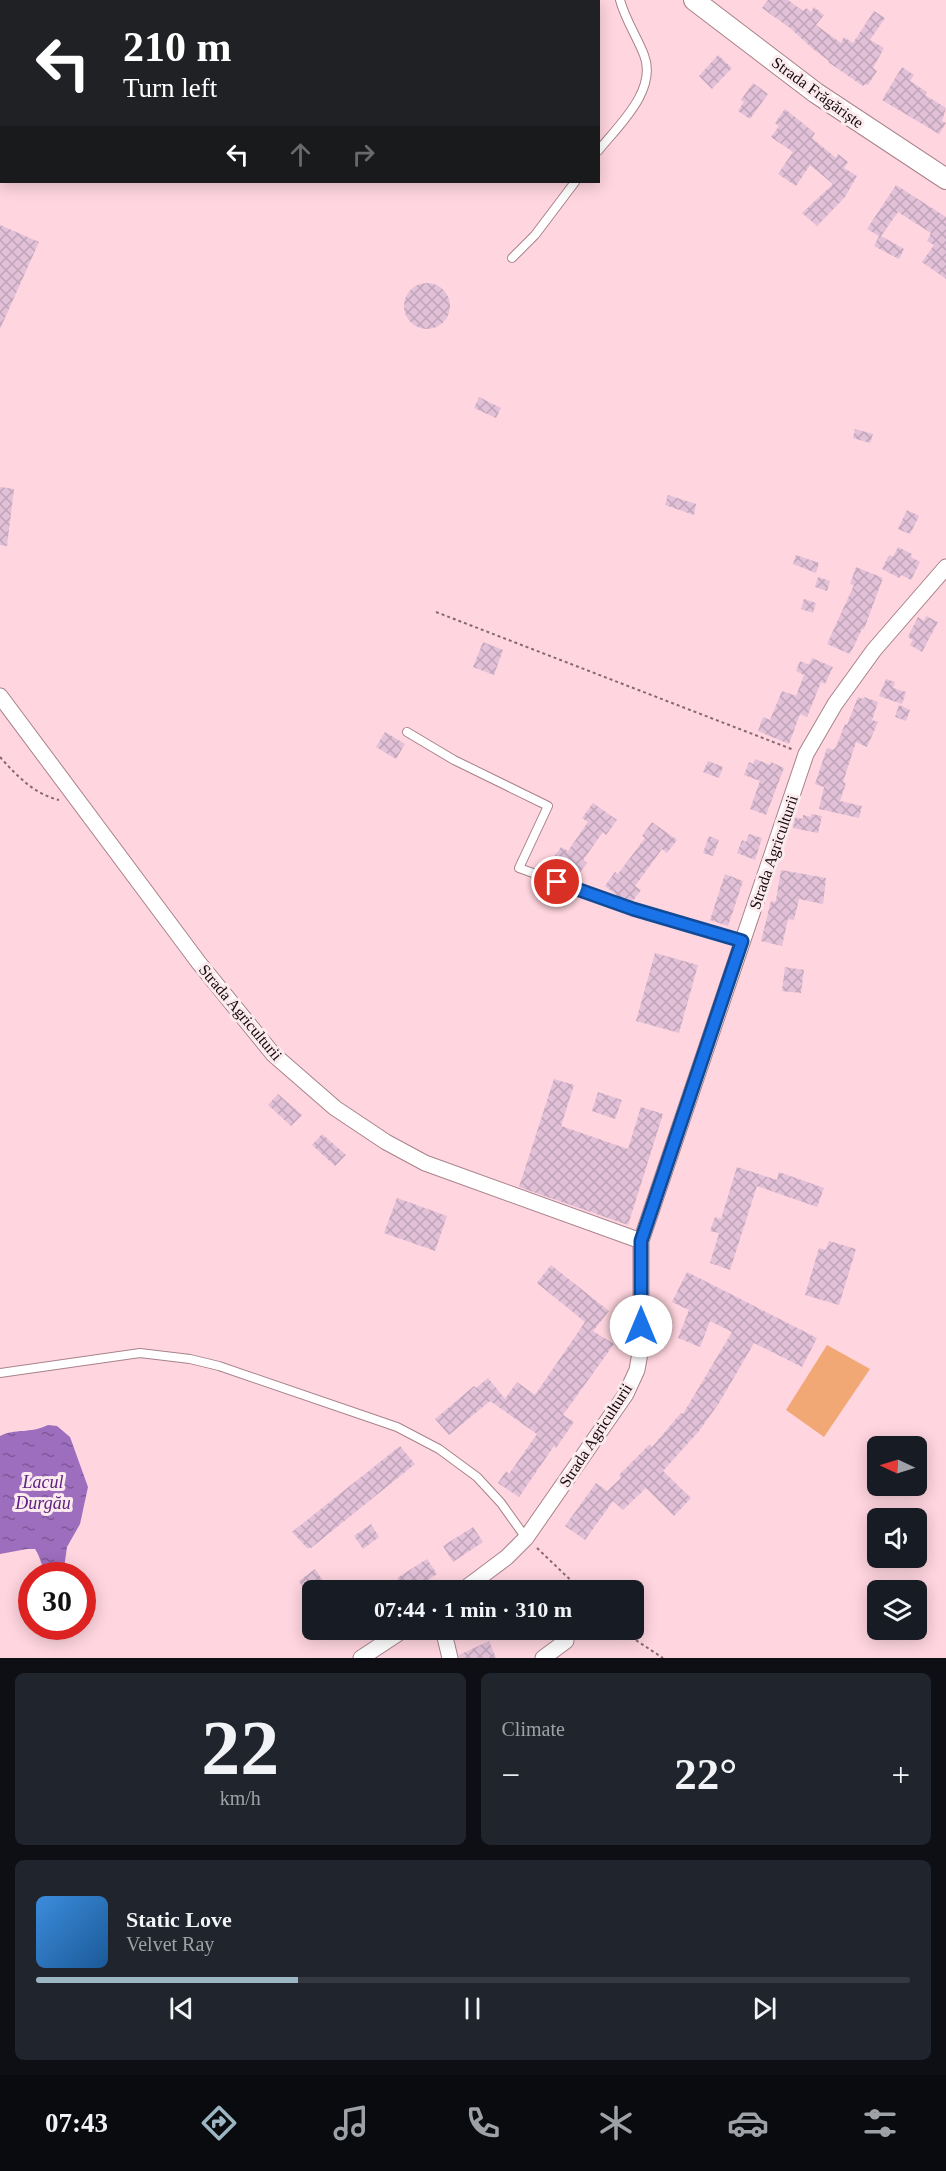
<!DOCTYPE html>
<meta charset="utf-8">
<style>
:root{--surface:#171b24;--page:#20242c;--text:#f1f3f6;--muted:#9ea1a6;--line:#363941;--accent:#9cb6c3}
body{margin:0;font-family:"Times New Roman",serif;background:var(--page);color:var(--text);height:100vh;display:flex;flex-direction:column;font-size:22px;white-space:nowrap}
*{box-sizing:border-box;margin:0}
p{font-size:20px;color:var(--muted)}
.icon{flex:none;width:33px;height:33px;fill:none;stroke:currentColor;stroke-width:2;stroke-linecap:round;stroke-linejoin:round}
.map{position:relative;height:1658px;overflow:hidden}
.drawer{display:flex;flex-direction:column;gap:15px;padding:15px;background:#0d0f14;flex:1}
.drawer>*{flex:none}
.guide{position:absolute;left:0px;top:0px;width:600px;height:183px;box-shadow:0 3px 15px #0003;background:#202124;color:#fff;overflow:hidden}
.needle{width:39px;rotate:274deg}
.fabs{position:absolute;left:867px;top:1436px;display:grid;gap:12px}
.fabs a{display:grid;place-items:center;width:60px;height:60px;border-radius:9px;background:var(--surface);box-shadow:0 3px 15px #0003;font-size:30px}
.speed{position:absolute;left:18px;top:1562px;display:flex;gap:12px;font-size:30px;font-weight:700;text-align:center}
.speed>*{display:grid;place-content:center;width:78px;height:78px;border-radius:50%;background:var(--surface);box-shadow:0 3px 15px #0003;line-height:1}
.speed .limit{border:9px solid #d22;background:#fff;color:#111}
.pin{position:absolute;display:grid;place-items:center;width:51px;height:51px;color:#fff;margin:-26px;border:3px solid #fff;border-radius:50%;box-shadow:0 2px 6px #0007}
.me{position:absolute;width:66px;margin:-33px;rotate:0deg;stroke-linejoin:round;filter:drop-shadow(0 0 4px #0008)}
.turn{display:flex;align-items:center;gap:21px;height:126px;padding:0 24px;font-size:27px}
.turn .icon{width:78px;height:78px;stroke-width:2.5}
.turn b{display:block;font-size:42px;line-height:51px}
.lanes{display:flex;align-items:center;height:57px;padding:0 24px;background:#0003;justify-content:center;gap:30px;direction:ltr}
.lanes .off{opacity:.35}
.big{font-size:45px;font-weight:700;line-height:1.1}
.drawer .widget{flex:1;display:flex;flex-direction:column;justify-content:center;gap:9px;min-width:0;padding:0 21px;border-radius:9px;background:var(--page)}
.drawer .dial{align-items:center;gap:0}
.dial b{font-size:78px;line-height:1}
.song{display:flex;align-items:center;gap:18px}
.cover{width:72px;height:72px;border-radius:9px;background:linear-gradient(135deg,hsl(210 70% 55%),hsl(210 70% 35%))}
.played{height:6px;border-radius:3px;background:linear-gradient(90deg,var(--accent) 30%,var(--line) 30%)}
.keys{display:flex;justify-content:space-around;direction:ltr}
.heat{display:flex;justify-content:space-between;align-items:center;font-size:33px;direction:ltr}
.drawer .tiles{flex:1;display:grid;gap:15px;grid-template-columns:1fr 1fr}
.widget:last-child{grid-column:span 2}
.trip{position:absolute;left:302px;top:1580px;width:342px;height:60px;border-radius:9px;background:var(--surface);box-shadow:0 3px 15px #0003;font-weight:700;line-height:60px;text-align:center}
.tabs{display:flex;height:96px;justify-content:space-around;align-items:center;background:#090b0e;color:var(--muted)}
.tabs .icon{width:42px;height:42px}
.tabs .active{color:var(--accent)}
.tabs b{font-size:27px;color:var(--text)}
.map>svg:first-child{display:block}
.grass{fill:#f1a875}
.water{fill:url(#water-ripples)}
.building{fill:url(#building-cross-hatch)}
.lines{fill:none;stroke-linecap:round;stroke-linejoin:round}
.service-casing{stroke:#a8828b;stroke-width:10}
.minor-casing{stroke:#a8828b;stroke-width:17}
.tertiary-casing{stroke:#a8828b;stroke-width:22}
.path{stroke:#846a70;stroke-width:2;stroke-dasharray:3 3;stroke-linecap:butt}
.service{stroke:#fff;stroke-width:8}
.minor{stroke:#fff;stroke-width:15}
.tertiary{stroke:#fff;stroke-width:20}
.route-casing{stroke:#114b97;stroke-width:15}
.route{stroke:#1a73e8;stroke-width:10}
.labels{text-anchor:middle;stroke-width:6;stroke-linejoin:round;paint-order:stroke}
.street-label{font-size:16px;fill:#14080b;stroke:#fbeaee}
.water-label{font-size:18px;font-style:italic;fill:#5e2181;stroke:#fbeaee}
</style>
<div class="map">
<svg width="946" height="1658" viewBox="0 0 946 1658">
<defs>
<pattern id="water-ripples" width="26" height="14" patternUnits="userSpaceOnUse" patternTransform="scale(1.5)"><rect width="26" height="14" fill="#9c6ebd"/><path d="M2 4q2-2 4 0t4 0M15 11q2-2 4 0t4 0" fill="none" stroke="#7e5898"/></pattern>
<pattern id="building-cross-hatch" width="8" height="8" patternUnits="userSpaceOnUse" patternTransform="scale(1.5)"><rect width="8" height="8" fill="#e1c0d8"/><path d="M0 0l8 8M0 8l8-8" fill="none" stroke="#c0a4b8"/></pattern>
</defs>
<rect width="100%" height="100%" fill="#ffd5df"/>
<path class="grass" d="M827 1345 870 1369 824 1437 786 1410Z"/>
<path class="water" d="M48 1425 57 1426 70 1437 88 1487 80 1524 67 1547 64 1568 60 1574 48 1575C41 1568 41 1557 35 1549H27L0 1554V1436C16 1428 29 1434 48 1425Z"/>
<path class="building" d="M768 0H788L803 11 806 8 811 12 814 7 824 15 816 25 841 43 844 37 853 43 874 11 885 18 870 40 884 48 873 68 877 71 868 85 865 84 863 86 828 62 829 61 813 49 790 28 762 8Z
M718 55 732 68 712 89 699 76Z
M902 67 914 75 910 81 927 92 925 95 946 108 942 121 946 123 939 134 882 100Z
M753 83 768 94 750 119 738 111 744 102 741 100Z
M785 109 815 133 812 138 836 158 838 154 848 162 844 168 857 176 845 197 817 226 802 213 833 184 810 165 796 186 778 174 793 152 771 137 779 126 775 123Z
M896 185 946 217V279L922 262 934 245 927 241 931 233 898 212 881 236 904 249 899 259 874 246 879 236 867 229Z
M0 225 39 242 0 329Z
M404 306a23 23 0 1 1 46 0a23 23 0 1 1-46 0Z
M479 397 501 408 496 418 474 408Z
M855 429 873 434 870 443 853 438Z
M0 487 14 489 7 546 0 545Z
M668 495 696 504 694 515 665 505Z
M907 510 919 516 910 534 898 529Z
M898 547 912 554 911 557 920 562 911 580 901 575 899 578 882 569 889 555 893 557Z
M796 555 819 563 816 573 793 564Z
M856 567 883 578 864 629H862L850 654 827 644 854 585 850 584Z
M818 577 830 581 827 591 815 587Z
M804 599 816 603 813 613 801 609Z
M926 616 938 622 922 652 910 645 913 640 908 637 918 617 924 621Z
M483 642 503 650 494 675 473 667Z
M812 658 833 667 825 684 821 682 807 717 800 714 789 744 758 731 763 717 770 720 782 691 796 696 804 675 796 671 800 661 809 665Z
M886 679 895 682 893 688 906 692 902 704 879 696Z
M858 697 863 699 864 697 878 702 872 720 878 722 867 747 856 742 843 782 846 783 840 801 862 806 859 818 819 809 824 787 815 784 827 748 833 750 836 747 845 724 847 725Z
M899 705 910 710 906 721 895 717Z
M385 732 405 744 396 759 376 747Z
M755 759 770 765 771 762 784 768 766 815 750 809 760 781 744 775 749 762 753 764Z
M708 761 723 767 719 778 703 772Z
M593 803 617 820 606 835 603 832 583 860 587 863 575 879 551 861 561 847 568 851 588 822 582 818Z
M811 814 822 816 818 833 793 828 795 817 803 819V815L811 817Z
M652 822 677 840 667 853 662 849 635 886 641 890 632 902 622 899 605 886 615 872 618 874 645 838 642 836Z
M749 834 762 838 755 860 737 853 742 840 746 842Z
M709 836 719 840 713 856 703 853Z
M781 870 826 878 823 904 799 899 794 920 788 919 782 946 761 941 771 901 775 902 776 900Z
M725 874 743 881 728 926 710 920Z
M655 953 698 965 679 1033 636 1021Z
M785 967 804 970 801 993 782 991Z
M554 1079 574 1085 561 1126 628 1149 641 1107 663 1114 628 1225 519 1187Z
M598 1092 622 1100 615 1119 592 1111Z
M278 1094 302 1115 291 1126 268 1105Z
M322 1134 346 1155 335 1166 312 1145Z
M737 1167 777 1180 779 1172 824 1188 817 1207 757 1186 730 1270 710 1263 719 1233 710 1231 715 1217 721 1219Z
M397 1198 447 1216 435 1251 384 1233Z
M829 1241 856 1249 839 1305 805 1295 819 1248 826 1250Z
M551 1265 609 1311 593 1331 614 1344 563 1415 574 1422 556 1448 554 1446 519 1497 498 1483 506 1471 509 1474 537 1434 490 1401 449 1435 435 1419 474 1386 476 1388 488 1378 505 1399 517 1382 535 1395 585 1322 537 1283Z
M687 1272 817 1338 802 1367 754 1343 719 1403 699 1431 663 1471 691 1498 674 1516 646 1488 623 1510 613 1501 585 1540 565 1526 596 1483 607 1491 621 1478 619 1475 650 1444 652 1447 681 1413 683 1414 732 1332 710 1321 700 1347 678 1338 689 1310 672 1302Z
M400 1446 415 1464 311 1548H307L292 1532Z
M371 1524 379 1537 363 1549 354 1536Z
M473 1527 483 1542 453 1562 443 1546Z
M427 1559 437 1574 413 1590H405L397 1578Z
M315 1569 324 1582 307 1594 299 1581Z
M489 1641 496 1658H459V1655Z"/>
<g class="lines">
<defs>
<path id="service" d="M598 151C618 126 658 90 644 55 637 37 625 19 620 0
M512 258 535 235 575 182
M407 732 454 760 548 806 519 868 633 909 742 941
M0 1373 140 1353 190 1359 219 1366 397 1427 439 1449 477 1477 501 1503 526 1538"/>
<path id="minor" d="M0 696 199 963 273 1054 335 1108 386 1142 425 1163 641 1241
M463 1590 507 1557 526 1538 626 1394 637 1370 641 1347V1241L806 754 835 704 874 650 946 567
M443 1629 450 1658
M361 1658 405 1629
M543 1658 566 1641"/>
<path id="tertiary" d="M694 0 816 93 946 179"/>
</defs>
<use href="#service" class="service-casing"/>
<use href="#minor" class="minor-casing"/>
<use href="#tertiary" class="tertiary-casing"/>
<path class="path" d="M436 612 794 750
M0 757C17 776 34 794 59 800
M537 1548 581 1590
M622 1629 631 1637 663 1658"/>
<use href="#service" class="service"/>
<use href="#minor" class="minor"/>
<use href="#tertiary" class="tertiary"/>
</g>
<g class="lines">
<defs>
<path id="route" d="M557 882 633 909 742 941 641 1241V1326"/>
</defs>
<use href="#route" class="route-casing"/>
<use href="#route" class="route"/>
</g>
<g class="labels">
<g class="street-label">
<text transform="translate(818 92) rotate(36)" y="6">Strada Frăgăriște</text>
<text transform="translate(773 852) rotate(-71)" y="6">Strada Agriculturii</text>
<text transform="translate(241 1012) rotate(50)" y="6">Strada Agriculturii</text>
<text transform="translate(595 1435) rotate(-57)" y="6">Strada Agriculturii</text>
</g>
<g class="water-label">
<text x="43" y="1488">Lacul<tspan x="43" dy="21">Durgău</tspan></text>
</g>
</g>
</svg>
<div class="fabs">
<a><svg class="needle" viewBox="-14 -14 28 28"><path d="M0-13l5 13h-10z" fill="#e53935"/><path d="M0 13l5-13h-10z" fill="#9ea1a6"/></svg></a>
<a><svg class="icon" aria-label="sound" viewBox="0 0 24 24"><path d="M4 9h4l5-4v14l-5-4H4zM17 9q2 3 0 6"/></svg></a>
<a><svg class="icon" aria-label="layers" viewBox="0 0 24 24"><path d="M12 4l9 5-9 5-9-5zM3 14l9 5 9-5"/></svg></a>
</div>
<div class="speed"><div class="limit">30</div></div>
<div class="pin" style="left:557px;top:882px;background:#d93025"><svg class="icon" aria-label="arrive" viewBox="0 0 24 24"><path d="M6 21V4h12l-3 4 3 4H6"/></svg></div>
<svg class="me" style="left:641px;top:1326px" viewBox="-20 -20 40 40"><circle r="19" fill="#fff"/><path d="M0-13L10 11 0 6-10 11z" fill="#1a73e8"/></svg>
<div class="trip">07:44 · 1 min · 310 m</div>
<div class="guide">
<div class="turn"><svg class="icon" aria-label="left" viewBox="0 0 24 24"><path d="M17 20v-9H6M10 6l-5 5 5 5"/></svg><div><b>210 m</b>Turn left</div></div>
<div class="lanes"><svg class="icon" aria-label="left" viewBox="0 0 24 24"><path d="M17 20v-9H6M10 6l-5 5 5 5"/></svg><svg class="icon off" aria-label="ahead" viewBox="0 0 24 24"><path d="M12 20V5M6 11l6-6 6 6"/></svg><svg class="icon off" aria-label="right" viewBox="0 0 24 24"><path d="M7 20v-9h11M14 6l5 5-5 5"/></svg></div>
</div>
</div>
<section class="drawer">
<div class="tiles">
<div class="widget dial"><b>22</b><p>km/h</p></div>
<div class="widget"><p>Climate</p>
<div class="heat"><a>−</a><b class="big">22°</b><a>+</a></div>
</div>
<div class="widget">
<div class="song"><i class="cover"></i><div><b>Static Love</b><p>Velvet Ray</p></div></div>
<div class="played"></div>
<div class="keys"><svg class="icon" aria-label="previous" viewBox="0 0 24 24"><path d="M18 5L8 12l10 7zM5 5v14"/></svg><svg class="icon" aria-label="pause" viewBox="0 0 24 24"><path d="M8 5v14M16 5v14"/></svg><svg class="icon" aria-label="next" viewBox="0 0 24 24"><path d="M6 5l10 7-10 7zM19 5v14"/></svg></div>
</div>
</div>
</section>
<nav class="tabs">
<b>07:43</b>
<svg class="icon active" aria-label="directions" viewBox="0 0 24 24"><path d="M12 3l9 9-9 9-9-9zM9 14v-3h6M13 9l2 2-2 2"/></svg>
<svg class="icon" aria-label="music" viewBox="0 0 24 24"><path d="M9 18V5l10-2v13"/><circle cx="6" cy="18" r="3"/><circle cx="16" cy="16" r="3"/></svg>
<svg class="icon" aria-label="phone" viewBox="0 0 24 24"><path d="M5 4h4l2 5-3 2q2 4 5 5l2-3 5 2v4C11 20 4 13 5 4z"/></svg>
<svg class="icon" aria-label="climate" viewBox="0 0 24 24"><path d="M12 3v18M4 7l16 10M4 17L20 7"/></svg>
<svg class="icon" aria-label="car" viewBox="0 0 24 24"><path d="M5 17H2v-5l4-1 3-4h7l3 4 3 1v5h-3M9 17h6M6 11h13"/><circle cx="7" cy="17" r="2"/><circle cx="17" cy="17" r="2"/></svg>
<svg class="icon" aria-label="filters" viewBox="0 0 24 24"><path d="M4 7h16M4 17h16"/><circle cx="9" cy="7" r="2"/><circle cx="15" cy="17" r="2"/></svg>
</nav>
